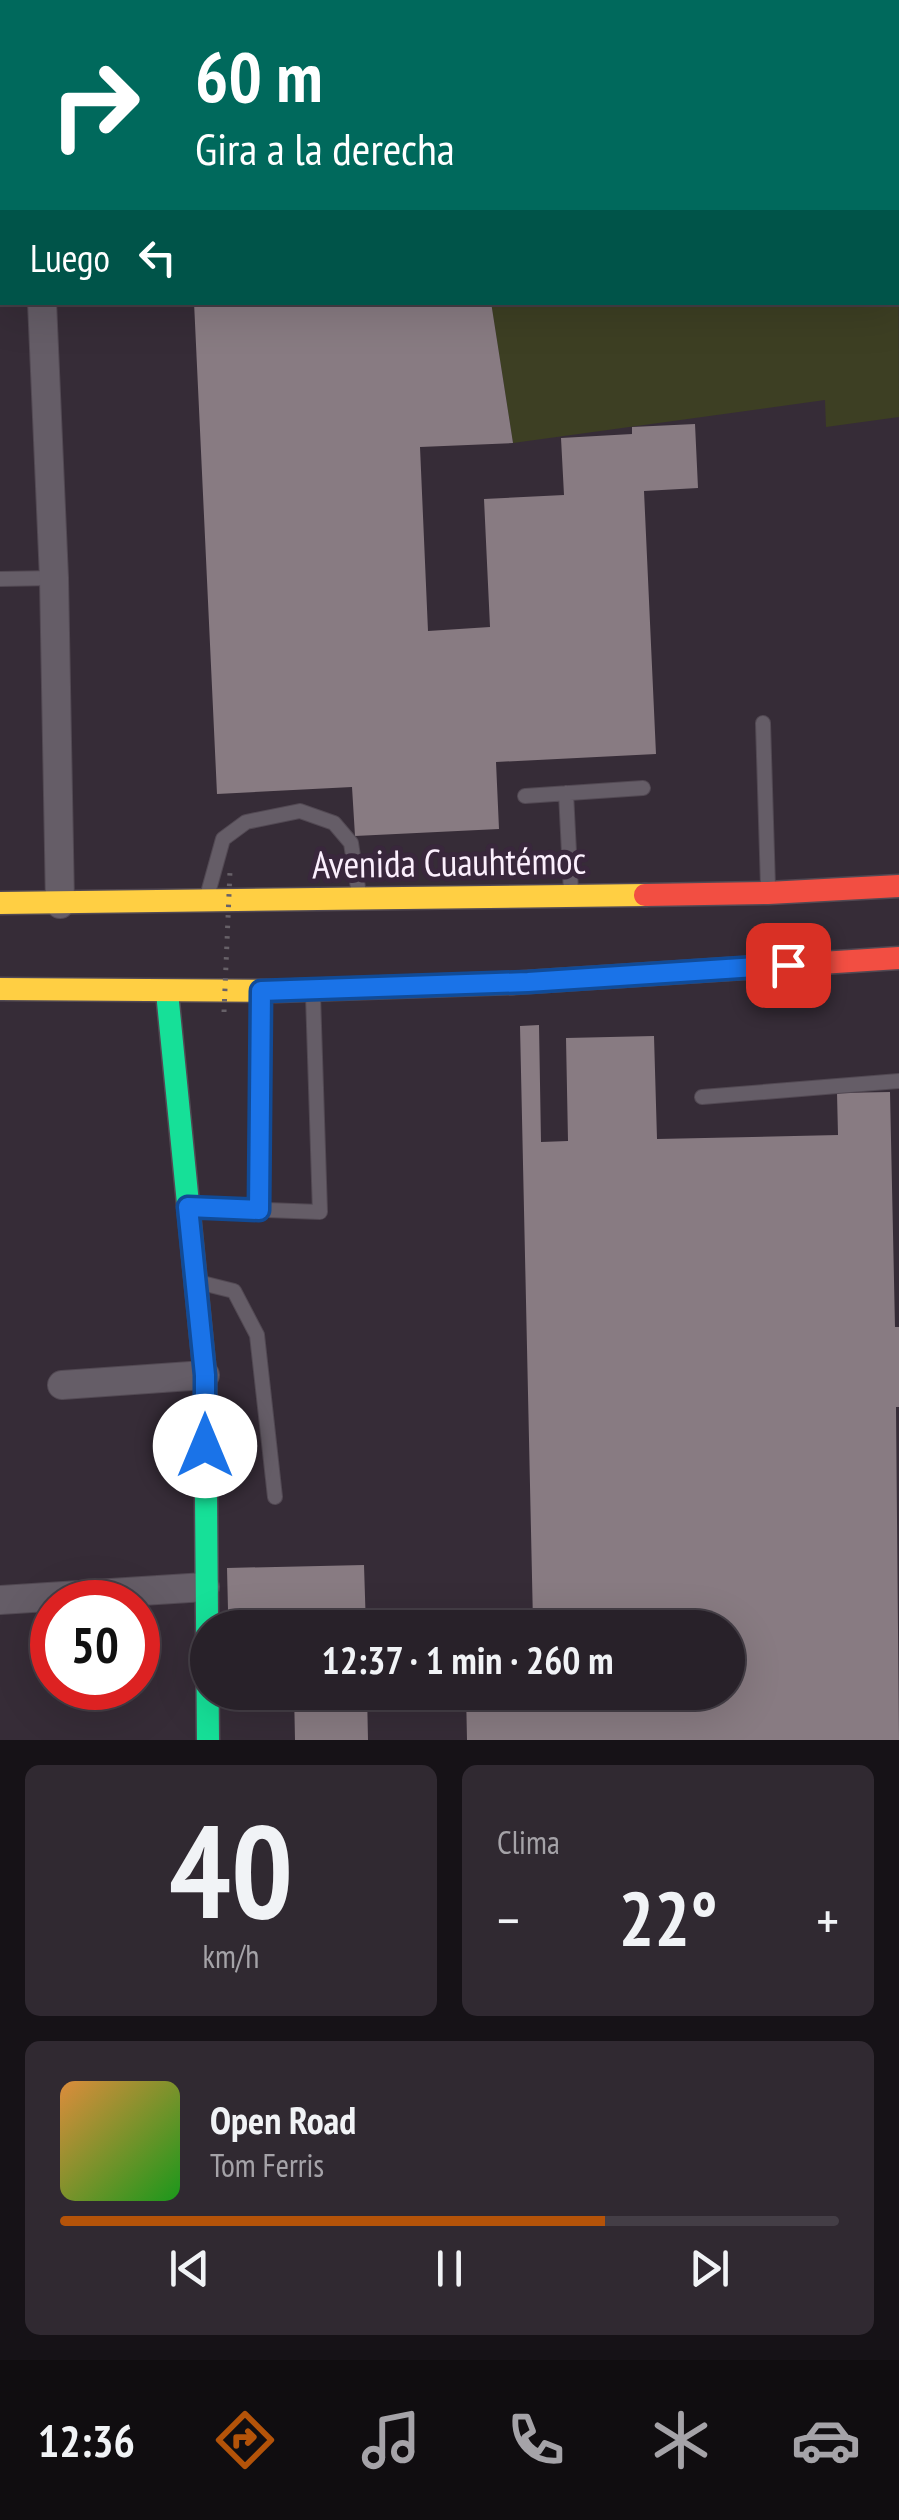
<!DOCTYPE html>
<html lang="es">
<meta charset="utf-8">
<style>
:root{--surface:#282129;--page:#302931;--text:#f1f3f6;--muted:#a5a3a8;--line:#443e46;--accent:#b45309}
body{margin:0;font-family:"PT Sans Narrow",sans-serif;background:var(--page);color:var(--text);height:100vh;display:flex;flex-direction:column;font-size:38px;white-space:nowrap}
*{box-sizing:border-box;margin:0}
p{font-size:32px;color:var(--muted)}
.icon{flex:none;width:55px;height:55px;fill:none;stroke:currentColor;stroke-width:2;stroke-linecap:round;stroke-linejoin:round}
.map{position:relative;height:1740px;overflow:hidden}
.details{display:flex;flex-direction:column;gap:25px;padding:25px;background:#161217;flex:1}
.details>*{flex:none}
.guide{position:absolute;left:0px;top:0px;width:900px;height:305px;box-shadow:0 10px 40px #0002,0 0 0 2px var(--line);background:#00695c;color:#fff;overflow:hidden}
.speed{position:absolute;left:30px;top:1580px;display:flex;gap:20px;font-size:50px;font-weight:700;text-align:center}
.speed>*{display:grid;place-content:center;width:130px;height:130px;border-radius:50%;background:var(--surface);box-shadow:0 10px 40px #0002,0 0 0 2px var(--line);line-height:1}
.speed .limit{border:15px solid #d22;background:#fff;color:#111}
.pin{position:absolute;display:grid;place-items:center;width:85px;height:85px;color:#fff;margin:-42px;border-radius:20px;box-shadow:0 5px 15px #0006}
.me{position:absolute;width:110px;margin:-55px;rotate:0deg;stroke-linejoin:round;filter:drop-shadow(0 0 8px #0008)}
.turn{display:flex;align-items:center;gap:35px;height:210px;padding:0 30px;font-size:45px}
.turn .icon{width:130px;height:130px;stroke-width:2.5}
.turn b{display:block;font-size:70px;line-height:85px}
.then{display:flex;align-items:center;height:95px;padding:0 30px;background:#0003;gap:20px;font-size:38px}
.big{font-size:75px;font-weight:600;line-height:1.1}
.details .card{flex:1;display:flex;flex-direction:column;justify-content:center;gap:15px;min-width:0;padding:0 35px;border-radius:15px;background:var(--page)}
.details .dial{align-items:center;gap:0}
.dial b{font-size:130px;line-height:1}
.song{display:flex;align-items:center;gap:30px}
.cover{width:120px;height:120px;border-radius:15px;background:linear-gradient(135deg,hsl(30 70% 55%),hsl(120 70% 35%))}
.played{height:10px;border-radius:5px;background:linear-gradient(90deg,var(--accent) 70%,var(--line) 70%)}
.keys{display:flex;justify-content:space-around;direction:ltr}
.heat{display:flex;justify-content:space-between;align-items:center;font-size:55px;direction:ltr}
.details .tiles{flex:1;display:grid;gap:25px;grid-template-columns:1fr 1fr}
.card:last-child{grid-column:span 2}
.trip{position:absolute;left:190px;top:1610px;width:555px;height:100px;border-radius:50px;background:var(--surface);box-shadow:0 10px 40px #0002,0 0 0 2px var(--line);font-weight:600;line-height:100px;text-align:center}
.tabs{display:flex;height:160px;justify-content:space-around;align-items:center;background:#100d10;color:var(--muted)}
.tabs .icon{width:70px;height:70px}
.tabs .on{color:var(--accent)}
.tabs b{font-size:45px;color:var(--text)}
.map>svg:first-child{display:block}
.green{fill:#3d3f23}
.building{fill:#887b82}
.lines{fill:none;stroke-linecap:round;stroke-linejoin:round}
.lane-casing{stroke:#524953;stroke-width:16}
.street-casing{stroke:#524953;stroke-width:30}
.fast-casing{stroke:#524953;stroke-width:25}
.slow-casing{stroke:#524953;stroke-width:25}
.jam-casing{stroke:#524953;stroke-width:25}
.lane{stroke:#655d67;stroke-width:14}
.street{stroke:#655d67;stroke-width:28}
.fast{stroke:#16e098;stroke-width:22}
.slow{stroke:#ffcf43;stroke-width:22}
.jam{stroke:#f24e42;stroke-width:22}
.path-bridge{stroke:#676168;stroke-width:5;stroke-dasharray:2.5 8;stroke-linecap:butt}
.route-casing{stroke:#114b97;stroke-width:25}
.route{stroke:#1a73e8;stroke-width:18}
.labels{text-anchor:middle;stroke-width:10;stroke-linejoin:round;paint-order:stroke}
.street-label{font-size:38px;fill:#fbeffd;stroke:#39273c}
</style>
<div class="map">
<svg width="899" height="1740" viewBox="0 0 899 1740">
<rect width="100%" height="100%" fill="#362c37"/>
<path class="green" d="M898 45 899 417 826 427 825 400 513 443 491 303 898 302Z"/>
<path class="building" d="M194 302H491L513 443 420 447 428 631 490 627 484 499 564 495 561 438 632 434V427L695 424 698 488 644 491 656 754 496 762 499 829 355 836 352 787 217 794Z
M539 1025 541 1142 568 1141 566 1038 654 1036 657 1139 838 1135 837 1093 890 1092 895 1327H899V1407H896L899 1740H467L466 1692H728V1628H487V1624L533 1623 520 1026Z
M364 1565 366 1628H292V1608L228 1610 227 1568Z
M294 1692H367L368 1740H295Z"/>
<g class="lines">
<defs>
<path id="lane" d="M0 579 54 578
M763 723 768 887
M566 793 571 892
M525 796 643 788
M208 893 223 839 246 822 300 811 334 823 351 843 359 894
M702 1097 899 1081
M189 1207 320 1212 313 995
M259 1210 261 996
M202 1283 234 1291 257 1335 275 1497"/>
<path id="street" d="M42 302 54 578 60 904
M62 1385 205 1375
M0 1600 205 1587"/>
<path id="fast" d="M74 2 83 0
M0 25 2 24
M167 992 205 1375 208 1740"/>
<path id="slow" d="M0 179 2 178
M0 903 645 895
M0 989 276 991 512 983"/>
<path id="jam" d="M898 28 899 27
M645 895 768 893 899 886
M512 983 899 958"/>
</defs>
<use href="#lane" class="lane-casing"/>
<use href="#street" class="street-casing"/>
<use href="#fast" class="fast-casing"/>
<use href="#slow" class="slow-casing"/>
<use href="#jam" class="jam-casing"/>
<use href="#lane" class="lane"/>
<use href="#street" class="street"/>
<use href="#fast" class="fast"/>
<use href="#slow" class="slow"/>
<use href="#jam" class="jam"/>
<path class="path-bridge" d="M224 1012 230 871"/>
</g>
<g class="lines">
<defs>
<path id="route" d="M205 1446V1375L188 1207 259 1210 261 991 528 982 788 965"/>
</defs>
<use href="#route" class="route-casing"/>
<use href="#route" class="route"/>
</g>
<g class="labels">
<g class="street-label">
<text transform="translate(449 863) rotate(-1)" y="13">Avenida Cuauhtémoc</text>
</g>
</g>
</svg>
<div class="speed"><div class="limit">50</div></div>
<div class="pin" style="left:788px;top:965px;background:#d93025"><svg class="icon" aria-label="arrive" viewBox="0 0 24 24"><path d="M6 21V4h12l-3 4 3 4H6"/></svg></div>
<svg class="me" style="left:205px;top:1446px" viewBox="-20 -20 40 40"><circle r="19" fill="#fff"/><path d="M0-13L10 11 0 6-10 11z" fill="#1a73e8"/></svg>
<div class="trip">12:37 · 1 min · 260 m</div>
<div class="guide">
<div class="turn"><svg class="icon" aria-label="right" viewBox="0 0 24 24"><path d="M7 20v-9h11M14 6l5 5-5 5"/></svg><div><b>60 m</b>Gira a la derecha</div></div>
<div class="then">Luego<svg class="icon" aria-label="left" viewBox="0 0 24 24"><path d="M17 20v-9H6M10 6l-5 5 5 5"/></svg></div>
</div>
</div>
<section class="details">
<div class="tiles">
<div class="card dial"><b>40</b><p>km/h</p></div>
<div class="card"><p>Clima</p>
<div class="heat"><a>−</a><b class="big">22°</b><a>+</a></div>
</div>
<div class="card">
<div class="song"><i class="cover"></i><div><b>Open Road</b><p>Tom Ferris</p></div></div>
<div class="played"></div>
<div class="keys"><svg class="icon" aria-label="previous" viewBox="0 0 24 24"><path d="M18 5L8 12l10 7zM5 5v14"/></svg><svg class="icon" aria-label="pause" viewBox="0 0 24 24"><path d="M8 5v14M16 5v14"/></svg><svg class="icon" aria-label="next" viewBox="0 0 24 24"><path d="M6 5l10 7-10 7zM19 5v14"/></svg></div>
</div>
</div>
</section>
<nav class="tabs">
<b>12:36</b>
<svg class="icon on" aria-label="directions" viewBox="0 0 24 24"><path d="M12 3l9 9-9 9-9-9zM9 14v-3h6M13 9l2 2-2 2"/></svg>
<svg class="icon" aria-label="music" viewBox="0 0 24 24"><path d="M9 18V5l10-2v13"/><circle cx="6" cy="18" r="3"/><circle cx="16" cy="16" r="3"/></svg>
<svg class="icon" aria-label="phone" viewBox="0 0 24 24"><path d="M5 4h4l2 5-3 2q2 4 5 5l2-3 5 2v4C11 20 4 13 5 4z"/></svg>
<svg class="icon" aria-label="climate" viewBox="0 0 24 24"><path d="M12 3v18M4 7l16 10M4 17L20 7"/></svg>
<svg class="icon" aria-label="car" viewBox="0 0 24 24"><path d="M5 17H2v-5l4-1 3-4h7l3 4 3 1v5h-3M9 17h6M6 11h13"/><circle cx="7" cy="17" r="2"/><circle cx="17" cy="17" r="2"/></svg>
</nav>
